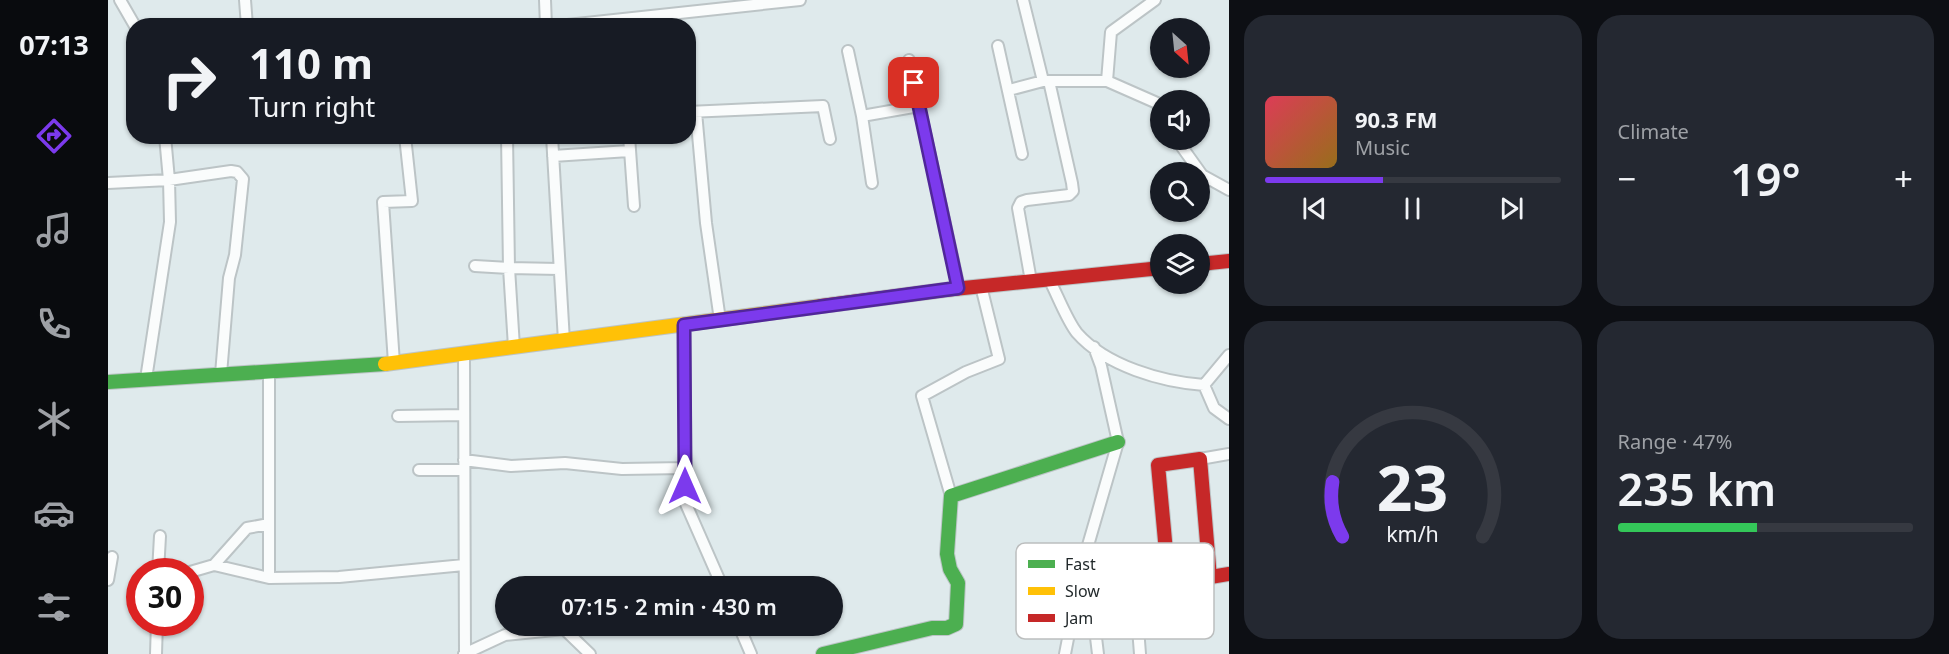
<!DOCTYPE html>
<meta charset="utf-8">
<style>
:root{--surface:#171b24;--page:#242831;--text:#f1f3f6;--muted:#9ea1a6;--line:#363941;--accent:#7c3aed}
body{margin:0;font-family:"Noto Sans",sans-serif;background:var(--page);color:var(--text);height:100vh;display:flex;flex-direction:column;font-size:22px;white-space:nowrap}
*{box-sizing:border-box;margin:0}
p{font-size:20px;color:var(--muted)}
.icon{flex:none;width:33px;height:33px;fill:none;stroke:currentColor;stroke-width:2;stroke-linecap:round;stroke-linejoin:round}
.map{position:relative;flex:1;overflow:hidden}
.details{display:flex;flex-direction:column;gap:15px;padding:15px;background:#0d0f14;width:720px}
.details>*{flex:none}
.top-card{position:absolute;left:18px;top:18px;width:570px;height:126px;border-radius:24px;box-shadow:0 2px 4px #0004;background:#171b24;color:var(--text);overflow:hidden}
.needle{width:39px;rotate:153deg}
.buttons{position:absolute;left:1042px;top:18px;display:grid;gap:12px}
.buttons a{display:grid;place-items:center;width:60px;height:60px;border-radius:50%;background:var(--surface);box-shadow:0 2px 4px #0004;font-size:30px}
.speed{position:absolute;left:18px;top:558px;display:flex;gap:12px;font-size:30px;font-weight:700;text-align:center}
.speed>*{display:grid;place-content:center;width:78px;height:78px;border-radius:50%;background:var(--surface);box-shadow:0 2px 4px #0004;line-height:1}
.speed .limit{border:9px solid #d22;background:#fff;color:#111}
.pin{position:absolute;display:grid;place-items:center;width:51px;height:51px;color:#fff;margin:-26px;border-radius:12px;box-shadow:0 3px 9px #0006}
.me{position:absolute;width:66px;margin:-33px;rotate:0deg;stroke-linejoin:round;filter:drop-shadow(0 0 4px #0008)}
.turn{display:flex;align-items:center;gap:21px;height:126px;padding:0 24px;font-size:27px}
.turn .icon{width:78px;height:78px;stroke-width:2.5}
.turn b{display:block;font-size:42px;line-height:51px}
.big{font-size:45px;font-weight:600;line-height:1.1}
.details .tile{flex:1;display:flex;flex-direction:column;justify-content:center;gap:9px;min-width:0;padding:0 21px;border-radius:24px;background:var(--page)}
.details .dial{align-items:center;gap:0}
.dial svg{height:156px;overflow:visible;fill:none;stroke:var(--line);stroke-width:7;stroke-linecap:round;text-anchor:middle}
.dial text{fill:var(--text);stroke:none}
.song{display:flex;align-items:center;gap:18px}
.cover{width:72px;height:72px;border-radius:9px;background:linear-gradient(135deg,hsl(350 70% 55%),hsl(40 70% 35%))}
.played{height:6px;border-radius:3px;background:linear-gradient(90deg,var(--accent) 40%,var(--line) 40%)}
.keys{display:flex;justify-content:space-around;direction:ltr}
.heat{display:flex;justify-content:space-between;align-items:center;font-size:33px;direction:ltr}
.charge{height:9px;border-radius:4px;background:linear-gradient(90deg,#34c759 47%,var(--line) 0)}
.details .tiles{flex:1;display:grid;gap:15px;grid-template-columns:repeat(2,1fr)}
.trip{position:absolute;left:387px;top:576px;width:348px;height:60px;border-radius:30px;background:var(--surface);box-shadow:0 2px 4px #0004;font-weight:600;line-height:60px;text-align:center}
main{display:flex;flex:1;min-height:0}
.tab-bar{display:flex;flex-direction:column;width:108px;justify-content:space-around;align-items:center;background:#090b0e;color:var(--muted)}
.tab-bar .icon{width:42px;height:42px}
.tab-bar .active{color:var(--accent)}
.tab-bar b{font-size:27px;color:var(--text)}
.map>svg:first-child{display:block}
.lines{fill:none;stroke-linecap:round;stroke-linejoin:round}
.street-casing{stroke:#bcc4c6;stroke-width:14}
.fast-casing{stroke:#bcc4c6;stroke-width:16}
.slow-casing{stroke:#bcc4c6;stroke-width:16}
.jam-casing{stroke:#bcc4c6;stroke-width:16}
.street{stroke:#fafcfc;stroke-width:10}
.fast{stroke:#4caf50;stroke-width:14}
.slow{stroke:#ffc107;stroke-width:14}
.jam{stroke:#c62828;stroke-width:14}
.route-casing{stroke:#51269a;stroke-width:15}
.route{stroke:#7c3aed;stroke-width:10}
.key{fill:#fff;stroke:#bcbebe;stroke-width:1.5}
.key-label{font-size:16px;fill:#1f2628}
</style>
<main>
<nav class="tab-bar">
<b>07:13</b>
<svg class="icon active" aria-label="directions" viewBox="0 0 24 24"><path d="M12 3l9 9-9 9-9-9zM9 14v-3h6M13 9l2 2-2 2"/></svg>
<svg class="icon" aria-label="music" viewBox="0 0 24 24"><path d="M9 18V5l10-2v13"/><circle cx="6" cy="18" r="3"/><circle cx="16" cy="16" r="3"/></svg>
<svg class="icon" aria-label="phone" viewBox="0 0 24 24"><path d="M5 4h4l2 5-3 2q2 4 5 5l2-3 5 2v4C11 20 4 13 5 4z"/></svg>
<svg class="icon" aria-label="climate" viewBox="0 0 24 24"><path d="M12 3v18M4 7l16 10M4 17L20 7"/></svg>
<svg class="icon" aria-label="car" viewBox="0 0 24 24"><path d="M5 17H2v-5l4-1 3-4h7l3 4 3 1v5h-3M9 17h6M6 11h13"/><circle cx="7" cy="17" r="2"/><circle cx="17" cy="17" r="2"/></svg>
<svg class="icon" aria-label="filters" viewBox="0 0 24 24"><path d="M4 7h16M4 17h16"/><circle cx="9" cy="7" r="2"/><circle cx="15" cy="17" r="2"/></svg>
</nav>
<div class="map">
<svg width="1121" height="654" viewBox="0 0 1121 654">
<rect width="100%" height="100%" fill="#dfeaec"/>
<g class="lines">
<defs>
<path id="street" d="M12 0 27 26
M137 0 139 26
M437 0 438 26
M915 0 935 81H999L1049 103 1053 111
M450 26 692 0
M890 46 914 154
M740 51 754 116
M801 60 851 288
M999 81 1003 32 1047 0
M901 90 935 81
M580 112 715 106 722 139
M588 112 598 223 612 320
M399 136 401 268 451 269
M444 136 456 341
M521 136 526 206
M1069 140 1094 175 1121 190
M445 156 521 151
M0 183 61 180 123 171 129 172 135 179 127 255 121 278 113 374
M764 183 754 116 811 106
M367 266 401 268 406 347
M941 279C949 294 959 321 969 333 998 366 1054 382 1096 385L1106 408 1121 419
M923 281 910 208 913 202 919 200 961 195 965 191 964 183 941 81
M576 325 578 504 614 586
M356 354 357 654
M286 363 275 202 304 201 297 136
M161 371V578
M38 379 62 222 61 180 57 136
M1096 385 1121 355
M290 416 356 415
M1092 459 1121 454
M356 460 403 466 457 463 514 469 577 468
M311 470H356
M843 496 814 396 858 372 891 359 873 286
M106 565 139 528 161 524
M50 572 52 536
M82 572 106 565 161 578 231 577 356 565
M0 580 4 557
M631 626 643 654
M987 629 990 654
M961 630 1030 628 1032 654
M48 654 49 622
M356 654 397 635 456 629 482 654
M957 654 974 566 1010 442 993 366 986 347"/>
<path id="fast" d="M0 382 277 364
M715 654 824 628H839L848 624 850 583 842 569 839 554 843 496 1010 442"/>
<path id="slow" d="M277 364 713 306"/>
<path id="jam" d="M1092 264 1121 261
M713 306 836 290 1053 268
M1102 578 1092 459 1050 465 1061 584 1121 574"/>
</defs>
<use href="#street" class="street-casing"/>
<use href="#fast" class="fast-casing"/>
<use href="#slow" class="slow-casing"/>
<use href="#jam" class="jam-casing"/>
<use href="#street" class="street"/>
<use href="#fast" class="fast"/>
<use href="#slow" class="slow"/>
<use href="#jam" class="jam"/>
</g>
<g class="lines">
<defs>
<path id="route" d="M577 486 576 325 850 288 806 83"/>
</defs>
<use href="#route" class="route-casing"/>
<use href="#route" class="route"/>
</g>
<rect x="908" y="543" width="198" height="96" rx="9" class="key"/>
<rect x="920" y="560" width="27" height="8" fill="#4caf50"/>
<rect x="920" y="587" width="27" height="8" fill="#ffc107"/>
<rect x="920" y="614" width="27" height="8" fill="#c62828"/>
<g class="key-label">
<text x="957" y="570">Fast</text>
<text x="957" y="597">Slow</text>
<text x="957" y="624">Jam</text>
</g>
</svg>
<div class="buttons">
<a><svg class="needle" viewBox="-14 -14 28 28"><path d="M0-13l5 13h-10z" fill="#e53935"/><path d="M0 13l5-13h-10z" fill="#9ea1a6"/></svg></a>
<a><svg class="icon" aria-label="sound" viewBox="0 0 24 24"><path d="M4 9h4l5-4v14l-5-4H4zM17 9q2 3 0 6"/></svg></a>
<a><svg class="icon" aria-label="search" viewBox="0 0 24 24"><circle cx="10" cy="10" r="6"/><path d="M15 15l6 6"/></svg></a>
<a><svg class="icon" aria-label="layers" viewBox="0 0 24 24"><path d="M12 4l9 5-9 5-9-5zM3 14l9 5 9-5"/></svg></a>
</div>
<div class="speed"><div class="limit">30</div></div>
<div class="pin" style="left:806px;top:83px;background:#d93025"><svg class="icon" aria-label="arrive" viewBox="0 0 24 24"><path d="M6 21V4h12l-3 4 3 4H6"/></svg></div>
<svg class="me" style="left:577px;top:486px" viewBox="-20 -20 40 40"><path d="M0-17L14 15 0 8-14 15z" fill="#7c3aed" stroke="#fff" stroke-width="4"/></svg>
<div class="trip">07:15 · 2 min · 430 m</div>
<div class="top-card">
<div class="turn"><svg class="icon" aria-label="right" viewBox="0 0 24 24"><path d="M7 20v-9h11M14 6l5 5-5 5"/></svg><div><b>110 m</b>Turn right</div></div>
</div>
</div>
<section class="details">
<div class="tiles">
<div class="tile">
<div class="song"><i class="cover"></i><div><b>90.3 FM</b><p>Music</p></div></div>
<div class="played"></div>
<div class="keys"><svg class="icon" aria-label="previous" viewBox="0 0 24 24"><path d="M18 5L8 12l10 7zM5 5v14"/></svg><svg class="icon" aria-label="pause" viewBox="0 0 24 24"><path d="M8 5v14M16 5v14"/></svg><svg class="icon" aria-label="next" viewBox="0 0 24 24"><path d="M6 5l10 7-10 7zM19 5v14"/></svg></div>
</div>
<div class="tile"><p>Climate</p>
<div class="heat"><a>−</a><b class="big">19°</b><a>+</a></div>
</div>
<div class="tile dial"><svg viewBox="0 0 100 80">
<path d="M14 69A42 42 0 1 1 86 69"/>
<path d="M14 69A42 42 0 0 1 9 41" stroke="#7c3aed"/>
<text x="50" y="56" font-size="32" font-weight="700">23</text>
<text x="50" y="72" font-size="11">km/h</text>
</svg></div>
<div class="tile"><p>Range · 47%</p><b class="big">235 km</b><div class="charge"></div></div>
</div>
</section>
</main>
